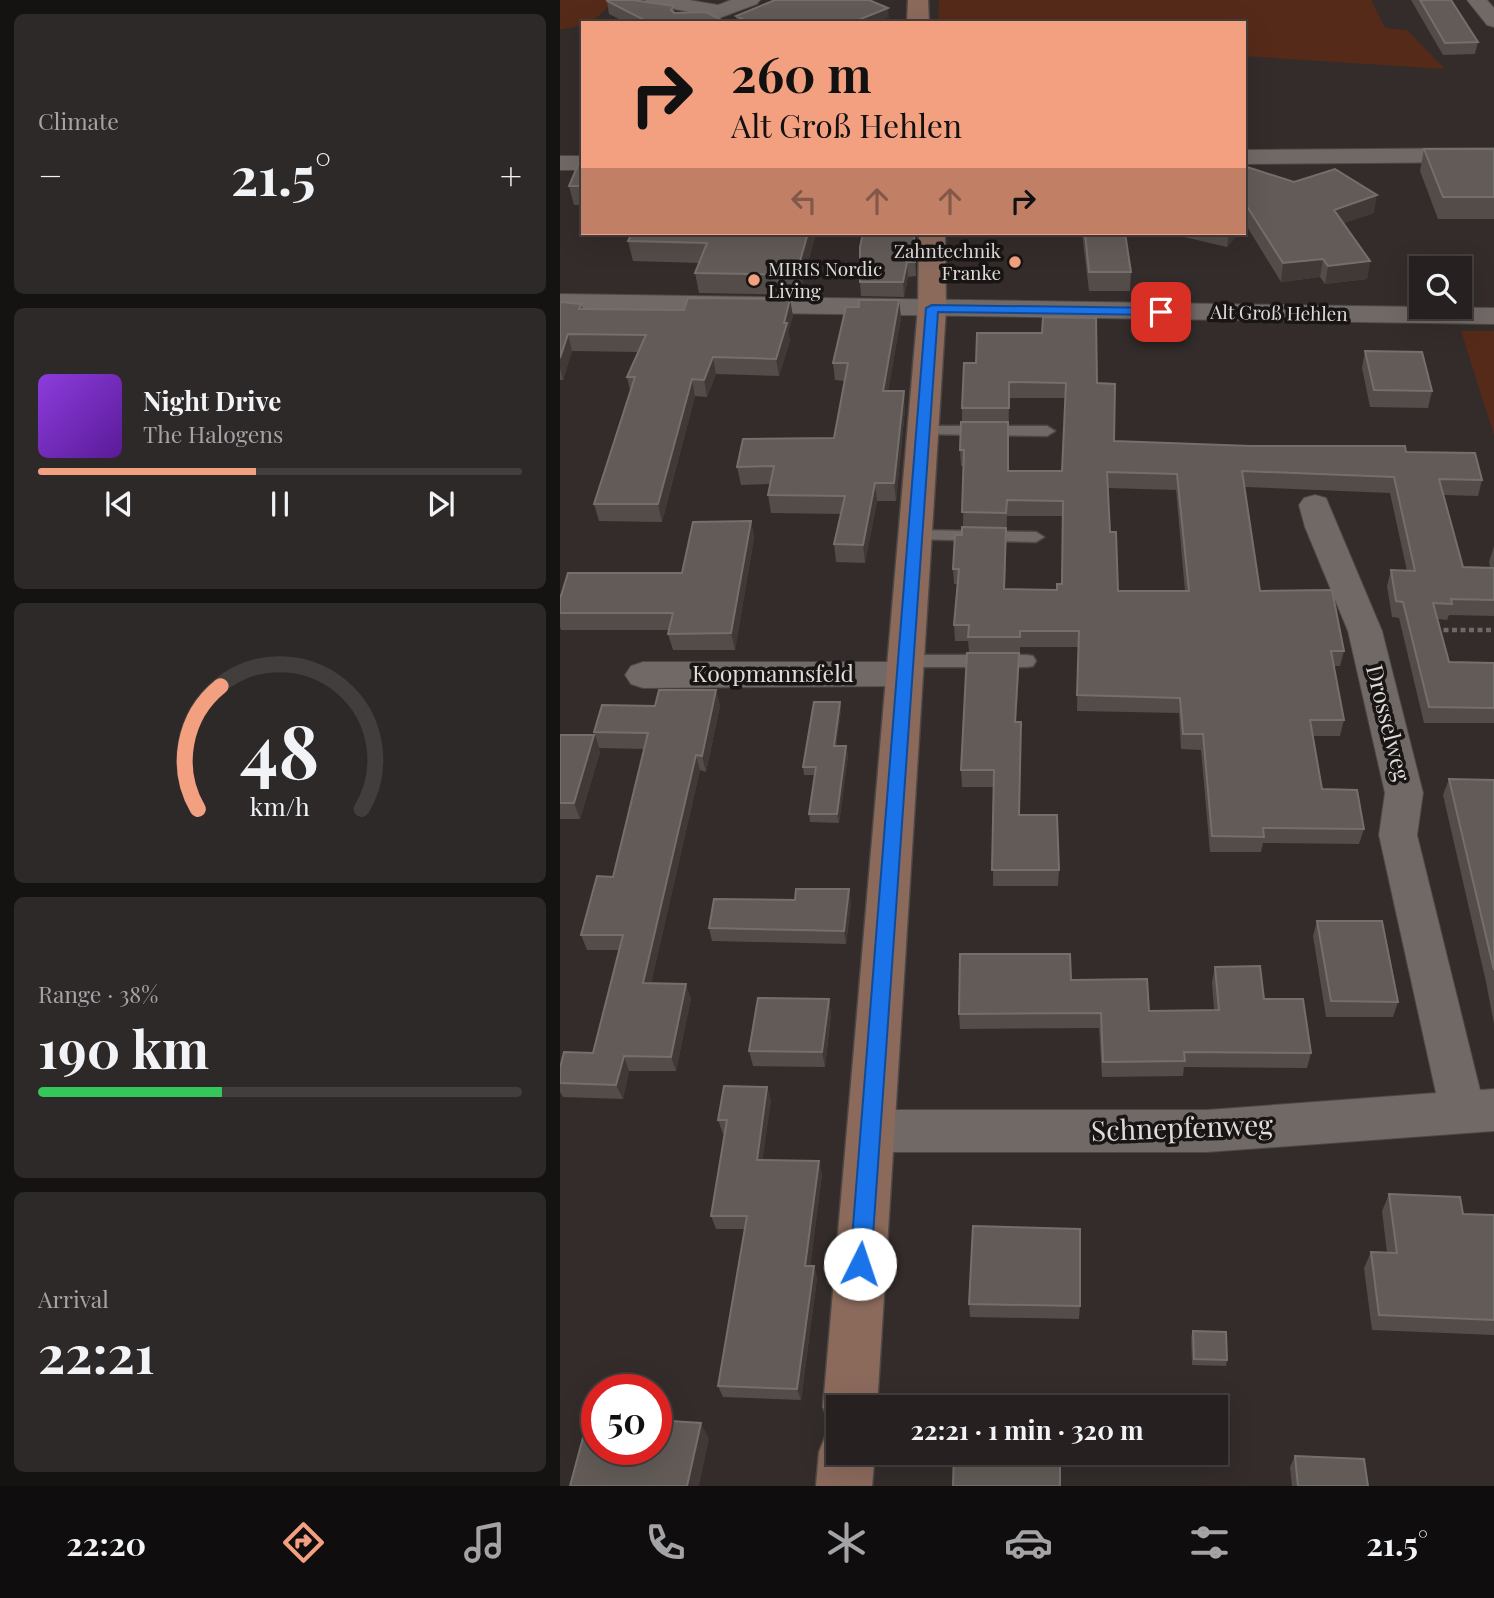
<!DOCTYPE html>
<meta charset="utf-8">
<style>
:root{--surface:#262120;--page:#2e2929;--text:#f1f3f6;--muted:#a4a3a5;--line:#423e3e;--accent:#f2a080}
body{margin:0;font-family:"Playfair Display",serif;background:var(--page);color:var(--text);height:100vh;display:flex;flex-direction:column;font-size:26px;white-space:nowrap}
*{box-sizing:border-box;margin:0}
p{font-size:23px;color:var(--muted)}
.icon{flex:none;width:38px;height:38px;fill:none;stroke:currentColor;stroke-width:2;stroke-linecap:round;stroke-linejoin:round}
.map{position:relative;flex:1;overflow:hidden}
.sheet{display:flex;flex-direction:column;gap:14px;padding:14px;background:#151212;width:560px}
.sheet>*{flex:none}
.banner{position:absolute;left:21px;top:21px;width:665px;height:214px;border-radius:0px;box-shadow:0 7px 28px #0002,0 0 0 2px var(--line);background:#f2a080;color:#111;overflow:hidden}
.tools{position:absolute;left:849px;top:256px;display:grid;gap:14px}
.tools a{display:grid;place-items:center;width:63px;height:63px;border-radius:0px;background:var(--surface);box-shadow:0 7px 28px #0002,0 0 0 2px var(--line);font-size:35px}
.speed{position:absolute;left:21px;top:1374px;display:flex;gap:14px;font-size:35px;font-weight:700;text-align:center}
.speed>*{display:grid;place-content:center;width:91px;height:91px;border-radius:50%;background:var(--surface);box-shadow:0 7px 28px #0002,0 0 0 2px var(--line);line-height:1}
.speed .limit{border:10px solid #d22;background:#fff;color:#111}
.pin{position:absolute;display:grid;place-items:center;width:60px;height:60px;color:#fff;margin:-30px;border-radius:14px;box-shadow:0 4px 10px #0006}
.me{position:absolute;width:77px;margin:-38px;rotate:4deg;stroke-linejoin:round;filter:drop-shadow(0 0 5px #0008)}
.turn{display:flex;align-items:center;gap:24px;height:147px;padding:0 35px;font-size:32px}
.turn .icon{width:91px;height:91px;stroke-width:2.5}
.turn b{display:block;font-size:49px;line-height:60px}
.lanes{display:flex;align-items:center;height:66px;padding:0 35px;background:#0003;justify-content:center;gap:35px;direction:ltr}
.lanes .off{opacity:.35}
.big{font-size:52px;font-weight:700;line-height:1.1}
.sheet .tile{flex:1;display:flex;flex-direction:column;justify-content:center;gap:10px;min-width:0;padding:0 24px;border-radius:10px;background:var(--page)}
.sheet .dial{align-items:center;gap:0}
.dial svg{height:182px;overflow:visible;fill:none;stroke:var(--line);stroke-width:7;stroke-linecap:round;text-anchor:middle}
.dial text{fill:var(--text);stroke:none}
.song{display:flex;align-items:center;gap:21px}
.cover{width:84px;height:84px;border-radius:10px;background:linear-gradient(135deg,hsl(270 70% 55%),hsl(270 70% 35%))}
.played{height:7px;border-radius:4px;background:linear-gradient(90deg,var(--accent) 45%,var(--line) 45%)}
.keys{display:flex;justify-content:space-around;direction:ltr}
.heat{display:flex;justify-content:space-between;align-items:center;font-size:38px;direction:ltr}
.charge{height:10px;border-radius:5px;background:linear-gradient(90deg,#34c759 38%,var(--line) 0)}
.trip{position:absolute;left:266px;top:1395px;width:402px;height:70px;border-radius:0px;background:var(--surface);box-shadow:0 7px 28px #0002,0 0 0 2px var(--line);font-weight:700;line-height:70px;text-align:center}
.tabs{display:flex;height:112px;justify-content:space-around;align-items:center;background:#0f0d0d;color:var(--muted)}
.tabs .icon{width:49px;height:49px}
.tabs .active{color:var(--accent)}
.tabs b{font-size:32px;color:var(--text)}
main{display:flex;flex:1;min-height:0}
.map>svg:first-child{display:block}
.green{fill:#562a19}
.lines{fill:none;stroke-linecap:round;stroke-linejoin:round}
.service-casing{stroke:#4d4846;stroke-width:3}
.minor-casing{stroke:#4d4846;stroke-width:2}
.secondary-casing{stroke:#4d4846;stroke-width:3}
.path{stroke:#6e6866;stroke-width:4.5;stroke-dasharray:5 3.5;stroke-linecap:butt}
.service{fill:#706966;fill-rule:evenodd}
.minor{fill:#706966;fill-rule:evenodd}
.secondary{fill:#8b6a5c;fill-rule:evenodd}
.wall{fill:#534c49;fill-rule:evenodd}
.shaded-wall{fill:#403936}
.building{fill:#625b58;stroke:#756f6c;stroke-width:2;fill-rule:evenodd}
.route{fill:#1a73e8;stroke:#114b97;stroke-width:2}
.poi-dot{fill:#f2a080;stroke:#181514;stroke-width:2.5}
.labels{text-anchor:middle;stroke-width:7;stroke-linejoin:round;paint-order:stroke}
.far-poi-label{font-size:19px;fill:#dfdbd9;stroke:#181514;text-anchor:end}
.far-street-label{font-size:19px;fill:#dfdbd9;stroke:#181514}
.street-label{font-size:23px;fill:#dfdbd9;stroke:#181514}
.near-street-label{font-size:28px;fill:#dfdbd9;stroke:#181514}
</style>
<main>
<section class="sheet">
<div class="tile"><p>Climate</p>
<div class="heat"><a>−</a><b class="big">21.5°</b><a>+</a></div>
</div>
<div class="tile">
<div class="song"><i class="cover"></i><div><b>Night Drive</b><p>The Halogens</p></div></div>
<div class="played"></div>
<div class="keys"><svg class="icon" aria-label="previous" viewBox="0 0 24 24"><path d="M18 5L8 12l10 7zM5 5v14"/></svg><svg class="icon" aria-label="pause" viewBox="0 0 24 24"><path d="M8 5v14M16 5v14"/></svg><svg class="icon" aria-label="next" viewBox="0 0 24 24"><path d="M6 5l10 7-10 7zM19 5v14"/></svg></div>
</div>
<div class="tile dial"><svg viewBox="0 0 100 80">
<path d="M14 69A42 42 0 1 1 86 69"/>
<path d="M14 69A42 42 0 0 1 24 15" stroke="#f2a080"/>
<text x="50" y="56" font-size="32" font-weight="700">48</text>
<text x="50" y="72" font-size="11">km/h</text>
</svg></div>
<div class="tile"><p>Range · 38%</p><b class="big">190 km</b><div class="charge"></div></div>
<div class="tile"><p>Arrival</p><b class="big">22:21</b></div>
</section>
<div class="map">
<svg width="934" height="1486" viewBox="0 0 934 1486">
<rect width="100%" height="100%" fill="#332c2a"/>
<path class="green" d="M0 0H55L31 23 0 30Z
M379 0H811L825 28 847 30 885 69 684 56V23H378Z
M901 331H934V435Z"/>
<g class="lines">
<defs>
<path id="service" d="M363 426H487L495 431 487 436 358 434 355 431Z
M355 530 476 532 484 537 476 542 349 539 347 535 349 531Z
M345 655H467L473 656 476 661 473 666 467 667H345L339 666 336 661 339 656Z"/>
<path id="minor" d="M85 0H129L158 5 171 0H200L197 4 146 23H116L119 19 135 13 88 4Z
M907 0H927L934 8V27L927 25Z
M934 148V162L684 164V150Z
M0 156H23V170H0Z
M0 294 934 308V324L0 310Z
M755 495 766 498 822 631 863 793 857 835 920 1090 934 1089V1131L647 1152H310L294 1146 287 1131 294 1116 310 1110H647L876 1093 819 835 825 793 788 631 745 527 739 505 744 498Z
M83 662H344L356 665 362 674 356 683 344 686 83 688 71 684 65 675 71 666Z"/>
<path id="secondary" d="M348 0H368L369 23H347Z
M359 233H385L386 308 317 1407H278V1452H315L312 1486H256L259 1452 267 1432 276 1429 271 1426 263 1407 358 308Z"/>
</defs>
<use href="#service" class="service-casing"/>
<use href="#minor" class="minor-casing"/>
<use href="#secondary" class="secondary-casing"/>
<path class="path" d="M875 630H934"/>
<use href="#service" class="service"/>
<use href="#minor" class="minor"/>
<use href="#secondary" class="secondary"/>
</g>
<path class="wall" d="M851 0H891L918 42 915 54 883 55Z
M47 1 114 6 115 13 167 23H67L49 14Z
M176 16 329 17 314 23H177Z
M864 149H934V219H878L860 171Z
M23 158V205H14L9 186Z
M684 166 814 213 783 223 810 261 807 279 765 284 760 277 721 282 686 225 684 227Z
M72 233H256L239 295 139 293 135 273 139 263 73 261 68 241Z
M354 233 356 276 348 277 344 297 301 296 300 282Z
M522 233H565L571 272 570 291H529Z
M607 233H679L667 247Z
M339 300 341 318 328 391 345 409 336 501H317L305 563 276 562 274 544 281 514 211 513 208 495 210 484 181 485 177 467 274 438 285 381 275 380 273 363 299 307Z
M0 302 21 304 23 309 233 316 228 332 230 340 219 376 156 374 147 397 135 396 102 522 39 521 34 504 70 390 67 377 78 352 12 351 3 380H0Z
M805 351 872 391 868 408 810 407 802 368Z
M404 363 537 383 554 441 846 452 922 480 918 496 884 495 903 567 930 568 929 562 934 546V616L889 615 887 620 878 619 889 662 934 663V723H864L839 618 832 617 827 586 831 570 847 571 830 493 685 487 700 591 784 651 780 666H774L784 720 780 736H753L762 789 804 829 799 844 703 843 701 852H650L641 750 621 749 619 713 517 711 518 647H460V652H409L408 641H395L394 625 397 584H394L393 569 403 527 404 466H401L400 450 402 422V408ZM449 398H505L502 471H448ZM548 488 616 490 625 591H558L550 532ZM447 516H503L502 584 497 590 445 589Z
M191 521 194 538 175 650H113L108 634 109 630H1L0 627V599L122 573Z
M459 670 456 722 460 815 499 870 498 886H433L434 787H402L401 770Z
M156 690 160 706 146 772 140 770 91 983 131 998 116 1071H69L63 1099 3 1097 0 1092V1068L33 1053 59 950H27L21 935 53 877 84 749 39 748 34 732Z
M280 702 281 711 276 746H286L288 755 279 823 250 822 249 814 255 775H244L243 767Z
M0 735H34L40 752 20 819H0Z
M889 779 934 780V1024L926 982 883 795Z
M291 903 286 944 152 941 149 928Z
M757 921 838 1002 833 1017H766L753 936Z
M655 967 704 999 751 1053 747 1068 624 1067 623 1076 542 1077 539 1028 400 1029 399 1014 511 980 589 1011 654 1010 652 982Z
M269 999 271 1014 265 1067 193 1066 189 1051Z
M207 1087 211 1100 202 1160 262 1174 250 1266H254L257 1278 241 1400 163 1397 158 1386 185 1229H156L151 1216 164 1134H163L158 1120Z
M829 1194 903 1214 934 1215V1335L812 1330 804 1268 811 1252 827 1253 822 1211Z
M409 1304 520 1306 519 1319 410 1317Z
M633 1331 667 1360 666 1366 632 1365 631 1337Z
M735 1456 808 1486H732L730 1467Z"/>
<path class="shaded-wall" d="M328 8 329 17 314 23H291Z
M817 195 814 213 771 228 774 210Z
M688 208 686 225 684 227V212Z
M248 233H256L239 295 236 275Z
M669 233H679L667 247Z
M763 259 760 277 721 282 723 263Z
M810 261 807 279 765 284 768 266Z
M347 262 348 277 344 297 343 282Z
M230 299 233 316 228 332 230 340 219 376 216 359 224 323Z
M339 300 341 318 325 409 323 391Z
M8 334 12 351 3 380 0 368V358Z
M153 357 156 374 147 397 144 380Z
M132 379 135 396 102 522 98 504Z
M344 391 345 409 336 501 334 483Z
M315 483 317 501 305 563 303 545Z
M191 521 194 538 175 650 171 633Z
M459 653V670L455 739V722Z
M156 690 160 706 146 772 142 756Z
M280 702 281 711 275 755 274 746Z
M34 735 40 752 20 819 14 803Z
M286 746 288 755 279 823 277 814Z
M136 755 140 770 88 998 83 983Z
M289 889 291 903 286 944 284 931Z
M126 984 131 998 116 1071 111 1057Z
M269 999 271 1014 265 1067 262 1052Z
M64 1056 69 1071 63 1099 56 1085Z
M207 1087 211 1100 201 1173 197 1160Z
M259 1161 262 1174 249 1278 245 1266Z
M254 1266 257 1278 241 1400 237 1389Z
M96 1398 105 1413 100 1436 96 1430Z
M141 1423 149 1439 139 1486H127Z"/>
<path class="building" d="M47 0H73L114 6 111 10 114 13 146 12 167 23H90L47 1Z
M215 0H309L328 8 291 23H191L176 16Z
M860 0H891L918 42 885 43Z
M864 149H934V197H883Z
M21 158H23V186H9Z
M684 166 734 182 775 169 817 195 774 210 810 261 768 266 763 259 723 263 688 208 684 212Z
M72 233H248L236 275 135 273 147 243 68 241Z
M303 233H354L355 262H347L343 282H300V247Z
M525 233H565L571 272H529Z
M128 298 230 299 224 323H227L216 359 153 357 144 380 132 379 98 504H34L75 377H67L86 335 8 334 0 358V302L21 304 19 309 124 310Z
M299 300H339L323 391H344L334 483H315L303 545 274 544 285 496 208 495 214 466 177 467 183 439 274 438 288 363H273L286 307H299Z
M483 317 536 318 537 383 555 384 554 441 691 446H845L846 452 915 453 922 480 879 479 903 567 934 568V600L891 599 892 604 873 603 889 662 934 663V708L869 707 843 602 836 601 831 570 855 571 834 477 682 471 700 591 772 590 784 651H771L784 720H750L762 789 797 790 804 829 703 828 704 837 652 836 643 734H623L620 698 517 695 519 631H460V637H408L409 625H394L399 569H393L395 535H402V527L446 528 444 589 497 590V584H502L503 501 447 500 446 513 402 512 404 450H400L401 422H448V471H502L506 383 449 382V408H402L404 363H416L417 333H482ZM547 472 617 474 629 591H558L556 532H550Z
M805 351 862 352 872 391 814 390Z
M191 521 171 633 108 634 113 613H0V599L8 573H122L133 522Z
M407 653H459L455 722H461L459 815H497L499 870H432L434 770H401Z
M99 690H156L142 756 136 755 83 983 126 984 111 1057 64 1056 56 1085 0 1083V1068L4 1052 33 1053 63 935H21L37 876 53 877 88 733 34 732 42 705 95 706Z
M254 702H280L274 746H286L277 814H249L256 767H243Z
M0 735H34L14 803H0Z
M889 779 934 780V970L933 966Z
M236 889H289L284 931 149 928 154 899 235 900Z
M757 921H822L838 1002 771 1001Z
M400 954H510L511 980 587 979 589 1011 659 1010 655 967 700 966 704 999H743L751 1053 624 1052 625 1061 543 1062 541 1013 399 1014Z
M198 998 269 999 262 1052 189 1051Z
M164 1086 207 1087 197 1160 259 1161 245 1266H254L237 1389 158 1386 187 1216H151L167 1120H158Z
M829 1194 900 1197 903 1214 934 1215V1320L819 1315 811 1252 837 1253Z
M413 1226 520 1229V1306L409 1304Z
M633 1331 666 1332 667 1360 634 1359Z
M35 1393H37V1449H96V1420L141 1423 127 1486H10Z
M394 1452H500V1486H393Z
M735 1456 804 1459 808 1486H738Z"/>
<path class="route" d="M372 305 601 308 607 312 601 315 378 312 311 1264 308 1271 300 1274 293 1271 290 1264 366 308Z"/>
<g class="poi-dot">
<circle cx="455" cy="262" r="7"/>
<circle cx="194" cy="280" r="7"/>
</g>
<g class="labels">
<g class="far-poi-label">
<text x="441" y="258">Zahntechnik<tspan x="441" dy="22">Franke</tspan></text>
<text x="208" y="276" text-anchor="start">MIRIS Nordic<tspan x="208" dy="22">Living</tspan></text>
</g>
<g class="far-street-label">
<text transform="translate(719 313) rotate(1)" y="7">Alt Groß Hehlen</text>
</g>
<g class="street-label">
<text x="213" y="682">Koopmannsfeld</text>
<text transform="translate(828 723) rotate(76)" y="8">Drosselweg</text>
</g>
<g class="near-street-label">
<text transform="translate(622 1128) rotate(-2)" y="10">Schnepfenweg</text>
</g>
</g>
</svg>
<div class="tools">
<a><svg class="icon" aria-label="search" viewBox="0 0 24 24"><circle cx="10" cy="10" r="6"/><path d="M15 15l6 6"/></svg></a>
</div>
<div class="speed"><div class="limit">50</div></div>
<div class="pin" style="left:601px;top:312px;background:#d93025"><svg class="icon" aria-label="arrive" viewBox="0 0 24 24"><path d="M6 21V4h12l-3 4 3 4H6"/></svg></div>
<svg class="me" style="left:300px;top:1264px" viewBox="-20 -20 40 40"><circle r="19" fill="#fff"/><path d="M0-13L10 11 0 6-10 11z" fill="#1a73e8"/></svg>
<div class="trip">22:21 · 1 min · 320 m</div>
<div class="banner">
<div class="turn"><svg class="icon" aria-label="right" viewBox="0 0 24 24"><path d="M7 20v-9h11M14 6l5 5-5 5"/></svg><div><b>260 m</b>Alt Groß Hehlen</div></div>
<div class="lanes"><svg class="icon off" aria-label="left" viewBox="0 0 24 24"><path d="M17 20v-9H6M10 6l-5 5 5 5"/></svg><svg class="icon off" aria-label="ahead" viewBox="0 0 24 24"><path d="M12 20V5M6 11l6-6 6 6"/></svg><svg class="icon off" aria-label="ahead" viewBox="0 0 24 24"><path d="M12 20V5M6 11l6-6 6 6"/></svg><svg class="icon" aria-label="right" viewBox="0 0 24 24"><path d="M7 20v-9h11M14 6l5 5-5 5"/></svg></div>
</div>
</div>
</main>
<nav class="tabs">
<b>22:20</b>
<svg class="icon active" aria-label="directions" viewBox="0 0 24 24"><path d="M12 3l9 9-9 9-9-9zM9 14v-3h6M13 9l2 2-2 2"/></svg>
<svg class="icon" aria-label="music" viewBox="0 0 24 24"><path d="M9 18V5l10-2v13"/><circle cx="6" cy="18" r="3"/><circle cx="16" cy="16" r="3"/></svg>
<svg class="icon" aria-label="phone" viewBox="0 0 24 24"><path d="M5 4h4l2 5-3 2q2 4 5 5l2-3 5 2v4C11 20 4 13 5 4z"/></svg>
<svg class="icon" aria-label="climate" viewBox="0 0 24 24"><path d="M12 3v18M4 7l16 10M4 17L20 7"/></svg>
<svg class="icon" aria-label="car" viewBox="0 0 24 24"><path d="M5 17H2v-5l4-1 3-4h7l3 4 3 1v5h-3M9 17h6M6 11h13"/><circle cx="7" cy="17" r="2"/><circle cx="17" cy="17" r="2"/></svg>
<svg class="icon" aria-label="filters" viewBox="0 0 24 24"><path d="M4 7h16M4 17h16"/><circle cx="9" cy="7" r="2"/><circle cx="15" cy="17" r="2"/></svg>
<b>21.5°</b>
</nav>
